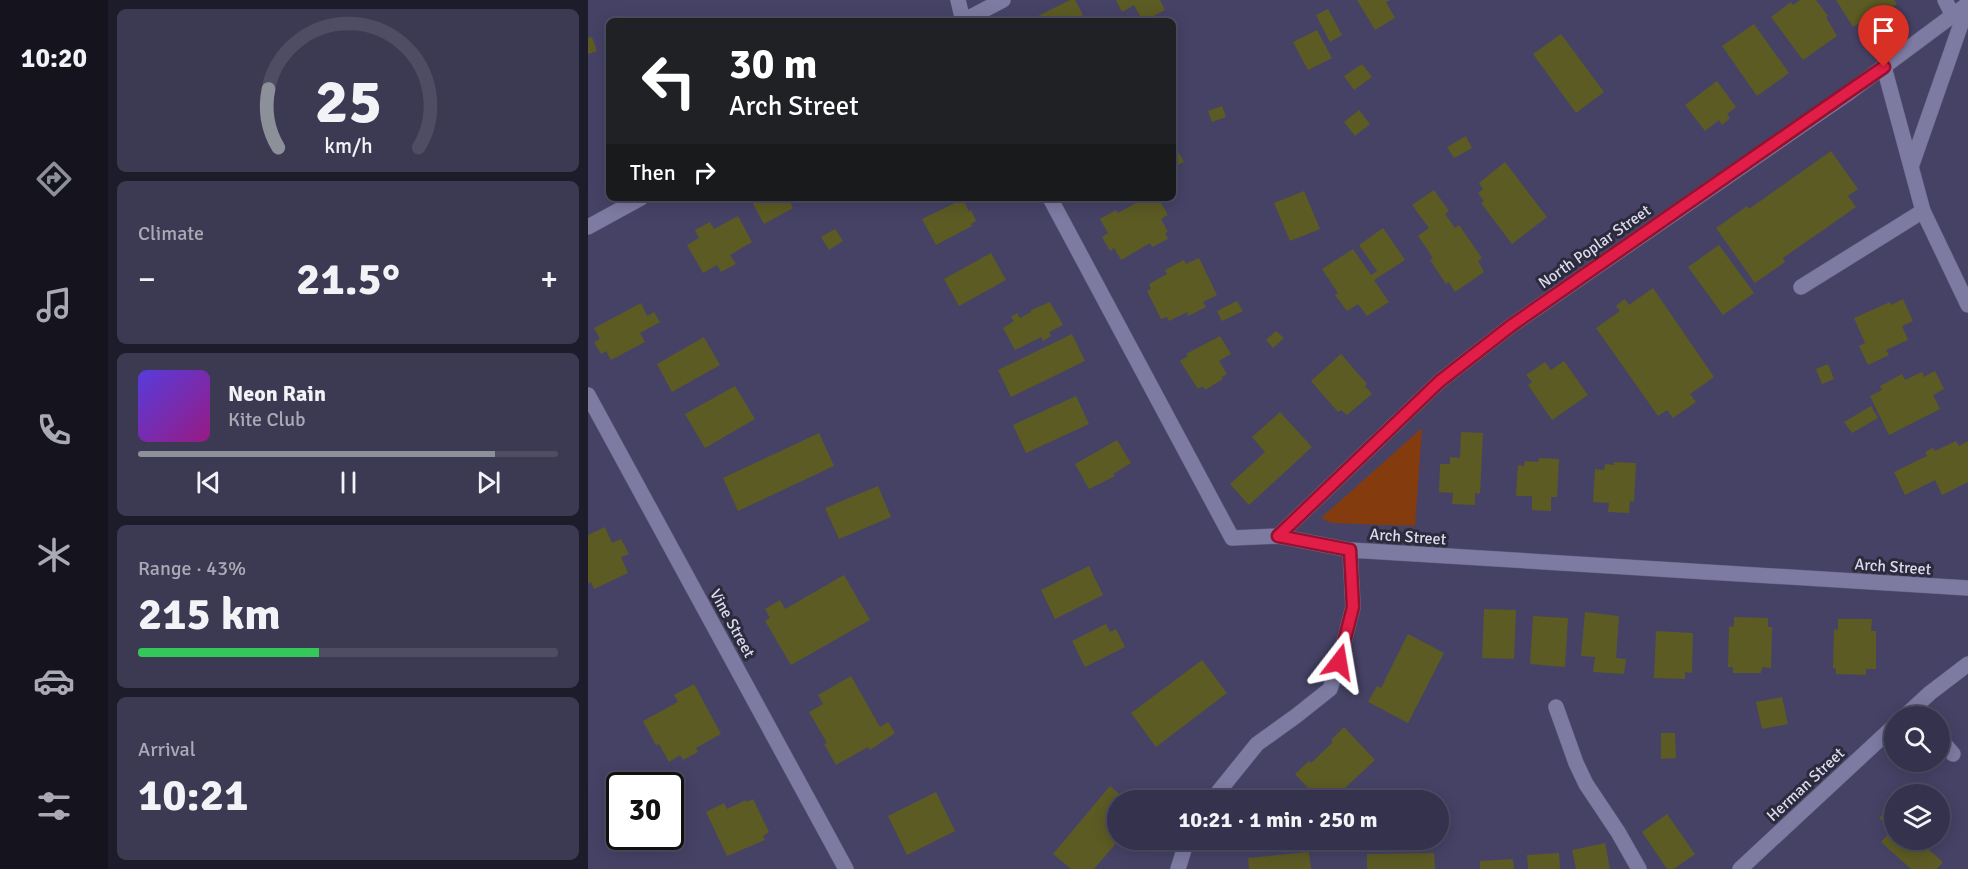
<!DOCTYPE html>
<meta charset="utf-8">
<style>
:root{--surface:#34324c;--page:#3c3a53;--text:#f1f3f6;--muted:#a9aab5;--line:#4e4d64;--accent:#8c9099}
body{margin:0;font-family:Signika,sans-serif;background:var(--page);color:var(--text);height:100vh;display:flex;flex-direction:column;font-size:22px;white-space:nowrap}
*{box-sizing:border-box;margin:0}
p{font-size:20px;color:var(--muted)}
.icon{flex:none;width:33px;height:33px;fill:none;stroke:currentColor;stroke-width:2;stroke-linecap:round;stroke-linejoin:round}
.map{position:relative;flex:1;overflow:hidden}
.details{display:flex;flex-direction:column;gap:9px;padding:9px;background:#1d1c2a;width:480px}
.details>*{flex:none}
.hud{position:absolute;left:18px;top:18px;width:570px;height:183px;border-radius:9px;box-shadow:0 3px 15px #0003,0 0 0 2px var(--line);background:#202124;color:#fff;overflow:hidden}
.tools{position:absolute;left:1296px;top:706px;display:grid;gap:12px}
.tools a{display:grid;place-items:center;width:66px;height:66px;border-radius:50%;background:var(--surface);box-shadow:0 3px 15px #0003,0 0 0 2px var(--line);font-size:30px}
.speed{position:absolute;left:18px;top:772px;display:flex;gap:12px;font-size:30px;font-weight:700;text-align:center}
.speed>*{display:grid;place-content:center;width:78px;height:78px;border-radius:50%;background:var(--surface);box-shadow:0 3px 15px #0003,0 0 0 2px var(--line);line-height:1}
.speed .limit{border:3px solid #111;border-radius:9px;background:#fff;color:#111}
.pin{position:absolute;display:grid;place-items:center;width:51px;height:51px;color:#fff;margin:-62px -26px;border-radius:50% 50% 50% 0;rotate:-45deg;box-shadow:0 0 6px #0007}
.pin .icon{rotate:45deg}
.me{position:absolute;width:66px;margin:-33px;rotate:14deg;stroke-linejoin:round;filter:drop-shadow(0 0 4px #0008)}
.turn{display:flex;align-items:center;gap:21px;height:126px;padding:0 24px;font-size:27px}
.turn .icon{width:78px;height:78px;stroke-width:2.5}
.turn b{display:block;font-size:42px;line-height:51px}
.then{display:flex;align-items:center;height:57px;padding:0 24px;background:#0003;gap:12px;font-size:22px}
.big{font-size:45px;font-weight:800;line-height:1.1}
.details .tile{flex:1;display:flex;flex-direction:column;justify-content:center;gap:9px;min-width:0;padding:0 21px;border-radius:9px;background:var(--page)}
.details .dial{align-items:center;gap:0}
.dial svg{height:156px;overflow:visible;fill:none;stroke:var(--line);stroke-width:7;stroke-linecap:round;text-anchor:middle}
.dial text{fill:var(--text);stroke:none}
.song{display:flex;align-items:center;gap:18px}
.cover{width:72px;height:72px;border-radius:9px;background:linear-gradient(135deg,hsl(250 70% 55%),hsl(310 70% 35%))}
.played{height:6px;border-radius:3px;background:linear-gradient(90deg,var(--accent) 85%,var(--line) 85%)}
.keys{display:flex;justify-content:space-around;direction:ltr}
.heat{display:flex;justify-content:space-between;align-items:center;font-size:33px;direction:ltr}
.charge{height:9px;border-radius:4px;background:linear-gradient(90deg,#34c759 43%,var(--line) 0)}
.trip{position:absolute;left:519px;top:790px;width:342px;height:60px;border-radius:30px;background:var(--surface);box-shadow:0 3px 15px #0003,0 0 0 2px var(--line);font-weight:800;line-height:60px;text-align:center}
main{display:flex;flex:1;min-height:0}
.dock{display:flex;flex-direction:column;width:108px;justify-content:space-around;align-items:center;background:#15141e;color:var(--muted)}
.dock .icon{width:42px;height:42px}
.dock .on{color:var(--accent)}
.dock b{font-size:27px;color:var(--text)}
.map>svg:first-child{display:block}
.green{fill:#843c0f}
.building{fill:#5c5b24}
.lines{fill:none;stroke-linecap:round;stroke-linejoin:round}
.minor-casing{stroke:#64617f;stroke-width:16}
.minor{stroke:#7e7ba3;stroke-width:15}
.route-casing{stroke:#92132f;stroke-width:15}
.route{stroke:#e11d48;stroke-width:10}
.labels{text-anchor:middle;stroke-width:6;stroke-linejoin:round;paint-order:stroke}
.street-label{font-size:16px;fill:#dbdaf0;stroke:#2c2b3c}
</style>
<main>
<nav class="dock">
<b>10:20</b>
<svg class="icon on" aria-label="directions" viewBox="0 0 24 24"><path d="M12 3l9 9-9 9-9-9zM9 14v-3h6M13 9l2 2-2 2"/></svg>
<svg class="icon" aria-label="music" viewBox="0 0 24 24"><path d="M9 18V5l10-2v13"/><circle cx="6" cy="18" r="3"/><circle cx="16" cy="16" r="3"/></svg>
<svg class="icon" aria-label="phone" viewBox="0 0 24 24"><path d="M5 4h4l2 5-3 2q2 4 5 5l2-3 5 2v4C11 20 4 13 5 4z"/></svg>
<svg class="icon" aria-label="climate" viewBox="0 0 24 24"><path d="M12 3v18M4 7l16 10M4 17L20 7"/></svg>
<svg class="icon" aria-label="car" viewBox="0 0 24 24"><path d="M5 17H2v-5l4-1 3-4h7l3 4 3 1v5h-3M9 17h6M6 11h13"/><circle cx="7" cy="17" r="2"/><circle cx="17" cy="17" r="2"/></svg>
<svg class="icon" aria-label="filters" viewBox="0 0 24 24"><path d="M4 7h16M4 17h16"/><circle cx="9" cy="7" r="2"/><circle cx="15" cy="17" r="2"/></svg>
</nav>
<section class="details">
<div class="tile dial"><svg viewBox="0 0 100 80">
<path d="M14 69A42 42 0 1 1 86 69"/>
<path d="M14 69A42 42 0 0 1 9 39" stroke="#8c9099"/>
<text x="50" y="56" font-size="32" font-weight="700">25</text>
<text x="50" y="72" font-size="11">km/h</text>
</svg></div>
<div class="tile"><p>Climate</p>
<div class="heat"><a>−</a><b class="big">21.5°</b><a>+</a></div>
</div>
<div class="tile">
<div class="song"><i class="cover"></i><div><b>Neon Rain</b><p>Kite Club</p></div></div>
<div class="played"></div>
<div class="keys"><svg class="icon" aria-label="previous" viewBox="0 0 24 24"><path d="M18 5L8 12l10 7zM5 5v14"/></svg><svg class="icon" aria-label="pause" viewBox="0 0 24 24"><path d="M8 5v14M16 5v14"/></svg><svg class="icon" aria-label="next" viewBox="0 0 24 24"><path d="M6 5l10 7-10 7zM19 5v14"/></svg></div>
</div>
<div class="tile"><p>Range · 43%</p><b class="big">215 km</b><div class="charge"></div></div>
<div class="tile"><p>Arrival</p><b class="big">10:21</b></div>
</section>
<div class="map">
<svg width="1380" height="869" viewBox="0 0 1380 869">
<rect width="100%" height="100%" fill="#454266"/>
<path class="green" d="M834 428 827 526 744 523 733 518Z"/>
<path class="building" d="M482 0H487L495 15 484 21H440Z
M528 0H572L577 10 560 19 558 16 553 18 546 5 534 12Z
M769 0H802L798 2 807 18 787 30Z
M1212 0H1228L1240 16 1238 17 1249 36 1215 60 1183 17 1203 2 1205 5Z
M1248 0H1306L1309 4 1272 27 1270 24 1265 27Z
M740 9 754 35 742 42 728 15Z
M1166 24 1201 73 1169 96 1134 46Z
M729 30 744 58 720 70 705 42Z
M973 34 1016 92 988 113 945 54Z
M4 37 9 51 0 54V38Z
M774 64 784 77 766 90 756 76Z
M1129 81 1148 107 1139 114 1142 118 1140 120 1134 125 1131 120 1117 131 1097 105Z
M634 106 638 117 624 122 620 111Z
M771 110 782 124 767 136 756 122Z
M878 136 884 148 866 158 859 147Z
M1243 151 1270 189 1260 196 1268 207 1195 258 1197 262 1167 283 1128 228 1159 206 1161 209Z
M591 153 596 162 585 167V156Z
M917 162 959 217 924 244 893 203 896 201 890 193 895 189 891 183Z
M846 190 861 211 857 214 867 228 871 225 894 258 890 261 896 272 867 292 861 282 858 284 842 260 845 258 830 236 841 228 824 205Z
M716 191 732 229 702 241 686 203Z
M162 198H200L205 208 176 224Z
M557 198H562L564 203 571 199 580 215 573 219 580 232 577 233 580 239 564 247 562 243 533 260 526 248 522 251 514 237 520 233 512 219 528 210 530 213Z
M375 199 381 212 383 210 388 221 383 224 384 226 348 245 334 219Z
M150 216 164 242 142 255 148 264 133 272 129 265 115 273 99 245 111 238 107 230 122 222 126 229Z
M795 228 817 260 786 280 801 302 779 316 770 304 759 311 747 295 750 293 734 269 765 249 783 275 789 271 771 245Z
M247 229 255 241 241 250 233 237Z
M1131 245 1166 293 1135 315 1100 267Z
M403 253 418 280 371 306 356 279Z
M611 258 629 295 615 302 618 307 600 316 599 312 581 321 579 317 573 319 559 291 563 289 561 284 579 274 577 270 596 260 598 264Z
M1065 288 1126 377 1102 394 1108 402 1085 418 1079 410 1070 416 1008 328 1032 311 1028 306 1035 300 1037 299 1041 305Z
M1315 299 1325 321 1314 326 1320 340 1298 350 1301 355 1280 365 1271 346 1277 343 1266 318 1302 302 1303 305Z
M649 301 655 311 634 321 629 311Z
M462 302 475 325 461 332 463 336 455 341 453 337 427 350 415 328 426 321 423 317 429 313 432 318 443 312V310Z
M53 303 59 316 66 312 72 322 52 333 57 342 23 360 18 351 13 354 6 342 12 339 6 328Z
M688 331 696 338 685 348 678 340Z
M484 334 497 361 423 397 410 370Z
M632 336 643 354 631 361 639 374 633 377 635 379 617 390 615 386 610 389 592 361 600 356 598 354Z
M116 337 132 365 84 392 69 364Z
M753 354 779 384 777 386 784 394 759 415 753 410 750 412 723 381Z
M976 361 1000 395 964 420 940 385 944 382 938 375 957 362 963 370Z
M1240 364 1246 379 1234 384 1228 369Z
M1347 371 1356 389 1345 395 1352 409 1301 435 1282 396 1294 390 1292 386 1314 374 1317 380 1334 372 1336 377Z
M147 386 167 419 117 448 97 414Z
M488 396 501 424 438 453 425 425Z
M1283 406 1290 418 1264 433 1256 422Z
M692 412 724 447 661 505 642 484 677 452 664 437Z
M873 432 895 433 892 494 887 493V505L864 504 865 493 851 492 852 464H862V457L872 458Z
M231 433 246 466 150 511 135 478Z
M529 440 543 463 525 474 527 476 501 489 487 464Z
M1368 441 1371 446 1380 441V482L1354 495 1347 480 1317 495 1306 472 1339 456 1337 452 1345 448 1347 451Z
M951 458 971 459 969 497H963V511L944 510V496H928L930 465 936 466 937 461 950 462Z
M1026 462 1048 463 1046 502 1042 501 1041 513 1020 512 1021 503 1005 502 1007 469 1016 470 1017 464 1026 465Z
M290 486 303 517 251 539 237 508Z
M17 527 24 543 33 539 41 554 33 557 40 573 6 589 3 582 0 584V535Z
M501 566 515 595 467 619 453 590Z
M256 575 282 620 203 665 177 621 182 618 177 609 192 600 197 609Z
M896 609 928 610 926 659 894 658Z
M997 612 1031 616 1028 658 1038 659 1036 674 1005 672 1007 657 993 656Z
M945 616 980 618 977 667 942 664Z
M1146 617 1180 618V627H1184L1183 668 1174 667 1173 673H1145V667H1140L1141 626 1146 627Z
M1250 619H1284L1283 631H1288V669H1278V675L1248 674V669L1245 668 1246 629 1250 630Z
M518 624 522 632 528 629 537 647 497 667 484 641Z
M1068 631 1105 633 1104 673 1097 672V679L1066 678Z
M820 634 856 653 820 723 780 702 789 686 793 688Z
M614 660 639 693 568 747 543 713Z
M263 676 292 727 300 722 307 733 282 750 280 747 248 765 236 744 239 743 221 712 235 704 230 695Z
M106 684 133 734 108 748 110 752 95 760 92 755 81 762 71 744 68 745 55 721 90 702 86 695Z
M1194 697 1200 724 1174 729 1168 702Z
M756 727 787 760 743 801H732L707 774 721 761 723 763 745 742 743 740Z
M1073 733H1087L1088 758 1073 759Z
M522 786 540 801H530V841L506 869H483L465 854Z
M348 792 367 831 319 855 300 816Z
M165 799 181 832 175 836 177 840 139 856 118 812 136 803 139 809 158 800 159 802Z
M1304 803 1306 806V840H1344L1338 847 1355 862 1349 869H1323L1293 842 1304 830 1291 818Z
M1079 814 1107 854 1086 869H1079L1054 832Z
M1017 843 1022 869H988L984 850Z
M721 852 723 869H661L660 858Z
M846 853 847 869H779V854Z
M971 853 972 869H940L939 855Z
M925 859 926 869H892V861Z"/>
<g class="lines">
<defs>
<path id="minor" d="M370 0 375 21
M1357 0 1364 14
M375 21 415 0
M1296 67 1335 211 1380 305
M1323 167 1380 4
M462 198 644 538 690 536 762 550 1380 588
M0 227 53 198
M1213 287 1335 211
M0 395 258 869
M690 536 852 381 924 325 1259 94 1380 4
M968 707 988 763 998 784 1030 832 1051 869
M1316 717 1342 693 1380 664
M1352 739 1365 754
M623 801 669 744 708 716 742 689 751 662 765 607 762 550
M590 869 599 840
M1152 869 1306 726"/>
</defs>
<use href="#minor" class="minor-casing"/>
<use href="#minor" class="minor"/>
</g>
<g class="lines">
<defs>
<path id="route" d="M751 662 765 607 762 550 690 536 852 381 924 325 1296 67"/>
</defs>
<use href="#route" class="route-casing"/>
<use href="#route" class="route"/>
</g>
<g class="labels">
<g class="street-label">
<text transform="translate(1006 246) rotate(-35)" y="6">North Poplar Street</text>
<text transform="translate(820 536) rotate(4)" y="6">Arch Street</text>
<text transform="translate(1305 566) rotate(4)" y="6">Arch Street</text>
<text transform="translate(145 623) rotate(61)" y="6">Vine Street</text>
<text transform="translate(1217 784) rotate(-43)" y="6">Herman Street</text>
</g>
</g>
</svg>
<div class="tools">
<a><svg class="icon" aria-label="search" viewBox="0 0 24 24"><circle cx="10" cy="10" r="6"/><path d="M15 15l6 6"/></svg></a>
<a><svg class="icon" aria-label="layers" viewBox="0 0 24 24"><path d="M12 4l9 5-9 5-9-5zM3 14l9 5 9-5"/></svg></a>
</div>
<div class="speed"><div class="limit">30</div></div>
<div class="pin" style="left:1296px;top:67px;background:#d93025"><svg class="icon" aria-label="arrive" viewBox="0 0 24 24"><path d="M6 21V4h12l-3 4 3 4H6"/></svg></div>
<svg class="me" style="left:751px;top:662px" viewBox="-20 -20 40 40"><path d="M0-17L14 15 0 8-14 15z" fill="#e11d48" stroke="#fff" stroke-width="4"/></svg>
<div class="trip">10:21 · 1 min · 250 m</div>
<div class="hud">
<div class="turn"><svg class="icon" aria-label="left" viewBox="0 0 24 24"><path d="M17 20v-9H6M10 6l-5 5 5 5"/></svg><div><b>30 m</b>Arch Street</div></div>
<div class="then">Then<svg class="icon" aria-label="right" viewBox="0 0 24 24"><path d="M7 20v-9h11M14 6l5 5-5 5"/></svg></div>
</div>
</div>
</main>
